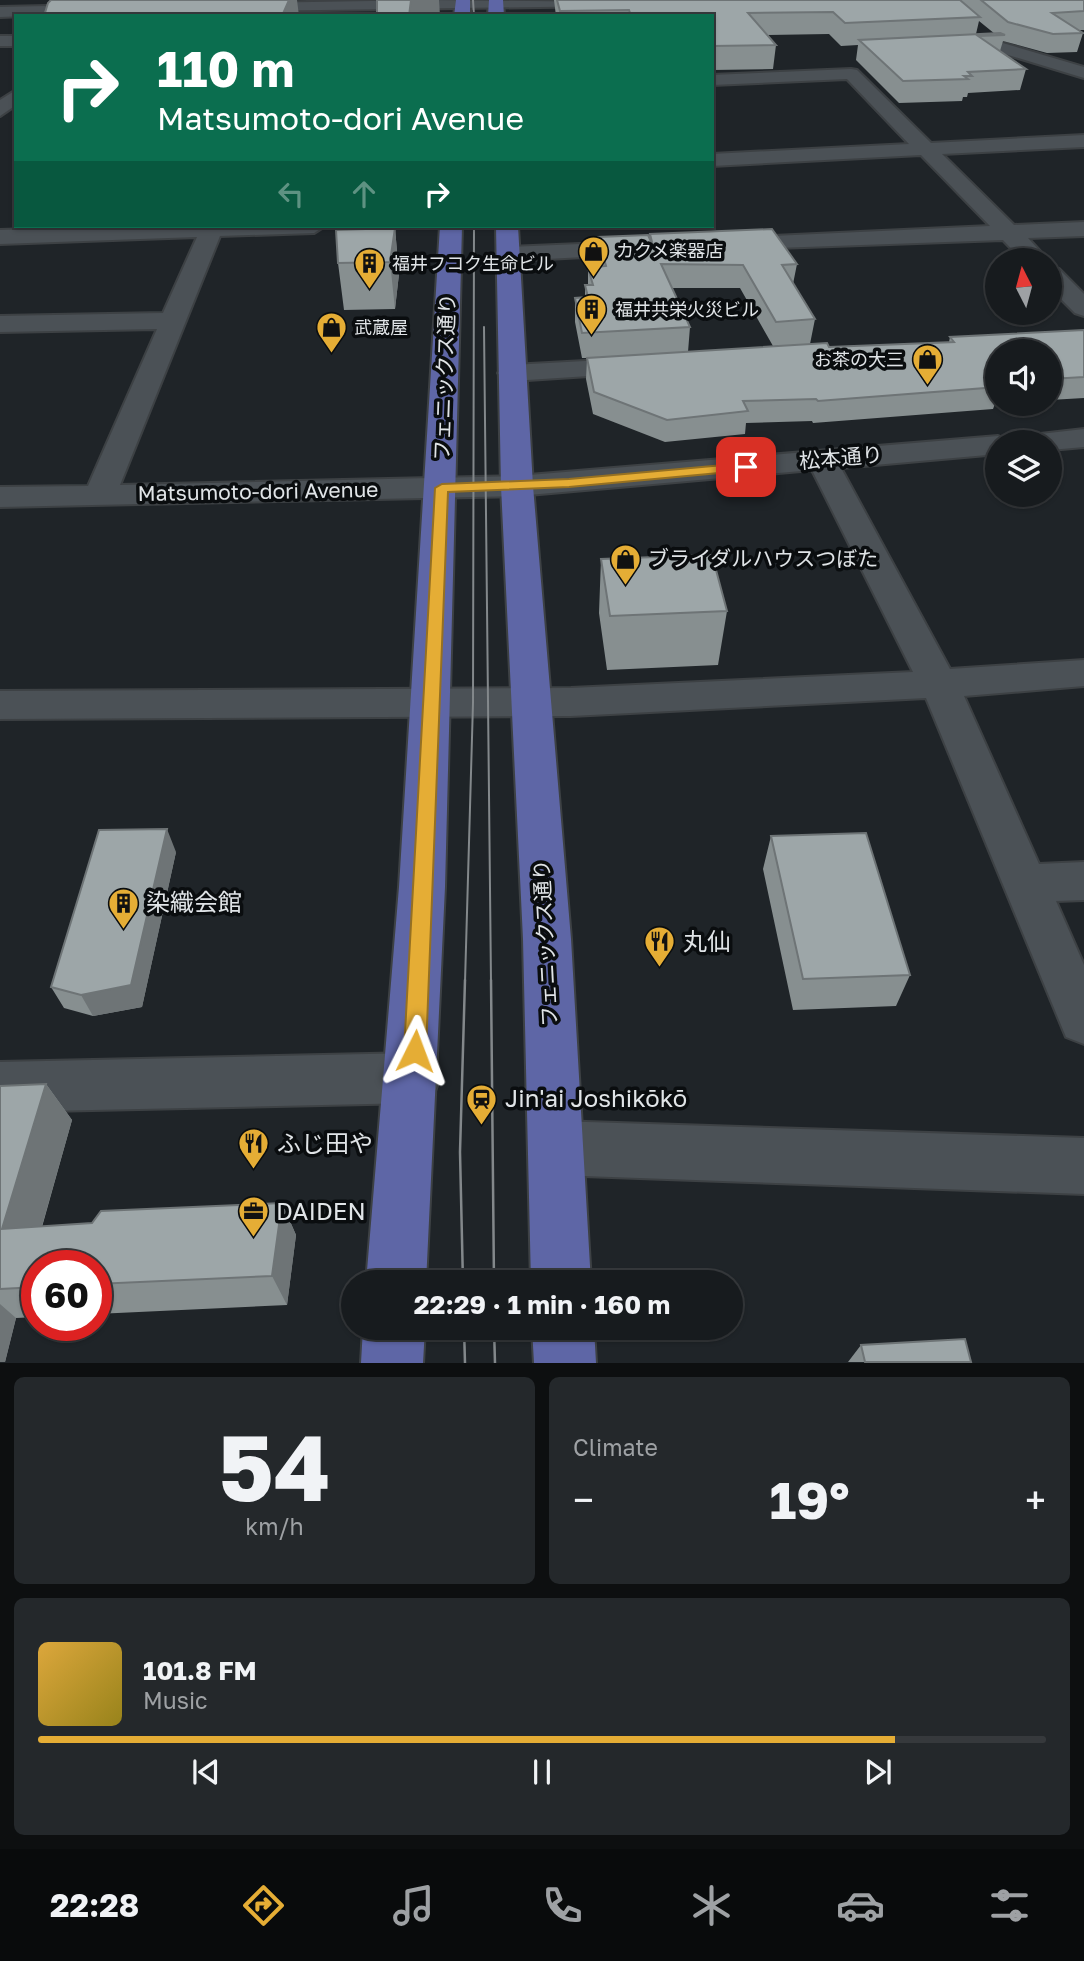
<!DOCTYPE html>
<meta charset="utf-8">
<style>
:root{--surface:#171b1e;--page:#24282b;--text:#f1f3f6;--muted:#9ea1a4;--line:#36393c;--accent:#e5ad35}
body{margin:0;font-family:"Golos Text","Noto Sans JP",sans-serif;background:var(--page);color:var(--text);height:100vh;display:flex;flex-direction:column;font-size:26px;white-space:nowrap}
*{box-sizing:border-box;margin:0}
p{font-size:23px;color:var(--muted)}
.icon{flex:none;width:38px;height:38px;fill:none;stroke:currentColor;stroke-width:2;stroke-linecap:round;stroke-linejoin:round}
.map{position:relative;height:1363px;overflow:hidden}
.panel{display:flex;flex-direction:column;gap:14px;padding:14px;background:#0d0f10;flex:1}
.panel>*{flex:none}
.top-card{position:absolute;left:14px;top:14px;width:700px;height:214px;border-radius:0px;box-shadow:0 2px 5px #0004,0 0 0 2px var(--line);background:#0b6e4f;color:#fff;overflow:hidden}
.needle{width:46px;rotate:354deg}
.tools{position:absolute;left:985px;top:248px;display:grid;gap:14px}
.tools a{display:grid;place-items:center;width:77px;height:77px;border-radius:50%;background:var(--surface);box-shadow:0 2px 5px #0004,0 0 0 2px var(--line);font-size:35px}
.speed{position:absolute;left:21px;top:1250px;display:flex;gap:14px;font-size:35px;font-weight:700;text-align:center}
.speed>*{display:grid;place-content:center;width:91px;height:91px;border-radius:50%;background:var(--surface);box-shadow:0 2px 5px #0004,0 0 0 2px var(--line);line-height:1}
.speed .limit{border:10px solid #d22;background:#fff;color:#111}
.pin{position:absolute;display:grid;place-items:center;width:60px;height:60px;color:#fff;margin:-30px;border-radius:14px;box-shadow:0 4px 10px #0006}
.me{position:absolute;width:77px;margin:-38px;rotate:3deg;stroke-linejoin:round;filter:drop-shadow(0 0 5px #0008)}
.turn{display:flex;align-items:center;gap:24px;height:147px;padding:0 28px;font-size:32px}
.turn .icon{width:91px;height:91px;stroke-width:2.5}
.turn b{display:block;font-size:49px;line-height:60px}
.lanes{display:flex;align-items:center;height:66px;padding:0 28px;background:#0003;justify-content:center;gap:35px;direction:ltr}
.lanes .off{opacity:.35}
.big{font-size:52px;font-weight:700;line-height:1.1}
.panel .widget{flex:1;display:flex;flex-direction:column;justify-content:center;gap:10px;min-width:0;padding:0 24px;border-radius:10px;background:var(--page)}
.panel .dial{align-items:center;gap:0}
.dial b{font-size:91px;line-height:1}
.song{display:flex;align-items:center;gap:21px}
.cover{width:84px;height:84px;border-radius:10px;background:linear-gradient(135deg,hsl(40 70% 55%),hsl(50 70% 35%))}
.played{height:7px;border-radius:4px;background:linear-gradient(90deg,var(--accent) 85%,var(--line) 85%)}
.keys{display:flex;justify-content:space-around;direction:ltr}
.heat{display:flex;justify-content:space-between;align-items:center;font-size:38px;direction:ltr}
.panel .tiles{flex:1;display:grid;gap:14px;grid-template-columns:1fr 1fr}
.widget:last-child{grid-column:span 2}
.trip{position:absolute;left:341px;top:1270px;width:402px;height:70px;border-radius:35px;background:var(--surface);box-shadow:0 2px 5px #0004,0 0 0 2px var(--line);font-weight:700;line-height:70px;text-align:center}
.tab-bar{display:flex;height:112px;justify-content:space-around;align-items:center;background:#090b0c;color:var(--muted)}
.tab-bar .icon{width:49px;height:49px}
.tab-bar .selected{color:var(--accent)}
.tab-bar b{font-size:32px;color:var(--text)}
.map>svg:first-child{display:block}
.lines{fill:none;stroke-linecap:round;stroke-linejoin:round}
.minor-casing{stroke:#3d4144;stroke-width:4}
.major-casing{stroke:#3d4144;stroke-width:4}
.minor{fill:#4b5156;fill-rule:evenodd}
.major{fill:#5e66a6;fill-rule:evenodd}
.tram-far1{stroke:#83888b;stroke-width:2}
.tram{stroke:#83888b;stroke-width:2.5}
.wall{fill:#878f90;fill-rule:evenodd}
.shaded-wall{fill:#6e7476}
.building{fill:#9da6a8;stroke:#6e7476;stroke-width:2}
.route{fill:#e5ad35;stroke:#957022;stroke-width:2}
.labels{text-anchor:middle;stroke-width:7;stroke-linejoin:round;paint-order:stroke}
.far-poi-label{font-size:18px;fill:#e0e4e7;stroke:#0a0d0f;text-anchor:start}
.street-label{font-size:21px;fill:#e0e4e7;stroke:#0a0d0f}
.poi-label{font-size:21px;fill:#e0e4e7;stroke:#0a0d0f;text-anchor:start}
.near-poi-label{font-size:24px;fill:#e0e4e7;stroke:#0a0d0f;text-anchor:start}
</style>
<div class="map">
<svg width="1084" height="1363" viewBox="0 0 1084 1363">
<rect width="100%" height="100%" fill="#1f2428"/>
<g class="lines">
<defs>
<path id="minor" d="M429 0 614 2 607 6 247 11 240 7 247 3Z
M96 5 104 10 101 13 0 17V7Z
M0 36H16V46H0Z
M996 41 1084 67V78L995 51 951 52 943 47 951 42Z
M851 69 857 70 931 143 1084 135V147L942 154 1014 225 1084 222V236L1028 238 1049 261H1023L1003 240 720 250 716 245 720 240 728 238 990 226 921 155 712 166V154L909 144 847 79 712 85V75Z
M16 90V105L0 116V100Z
M125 226H325L314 233 220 236 120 485 517 476 998 436 1011 442 1014 437 1084 429V447L1050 450V443H998V454L841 468 950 669 1084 660V686L964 696 1039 864 1084 862V900L1056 901 1084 965V1044L1066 1037 926 698 571 716 0 719V691L571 688 913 672 812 470 517 496 0 507V487L88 486 157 329 0 332V316L163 313 197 237 0 244V230Z
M651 241 659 243 663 248 659 253 509 261 501 259 497 254 501 249 509 247Z
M1050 267 1059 269 1084 294V316L1075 313 1050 288Z
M640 358 650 360 654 366 650 372 512 381 502 379 498 373 502 367 512 365Z
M414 1053 433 1060 440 1078 433 1096 414 1103 0 1112V1062Z
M556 1121 1084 1138V1194L556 1175 537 1167 529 1148 537 1129Z"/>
<path id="major" d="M456 0H470V16H454Z
M489 0H503L504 16H488Z
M440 226H462L445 887 426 1283H366L399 887Z
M496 226H518L533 486 571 939 591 1283H531L523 939 501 486Z
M363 1328H425L423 1363H361Z
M532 1328H594L596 1363H534Z"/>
</defs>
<use href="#minor" class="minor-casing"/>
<use href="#major" class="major-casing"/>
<use href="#minor" class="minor"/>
<use href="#major" class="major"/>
<path class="tram-far1" d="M473 0 474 16
M484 327 491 982
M465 982 473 703 474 226"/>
<path class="tram" d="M491 980 494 1283
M463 1283 460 1152 465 980
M464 1328 465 1363
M494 1328 495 1363"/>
</g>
<path class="wall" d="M554 0H1084V30H1078L1083 33 1077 52 1047 53 1003 41 1000 51 1026 69 1020 90 968 93 967 97H963L962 101 899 103 856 60 858 45 841 46 829 34 768 35 776 45 773 69 712 70V16H556ZM979 21 995 34H976Z
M395 228 399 274 395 309 344 310 338 263Z
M650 234 797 264 793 284 815 319 810 344 773 346 740 288H672L690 327 688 352 949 342 950 337 1084 330V398L1050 400V352H998V404H995L993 409 813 423 812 421 746 423 745 434 665 442 593 414 586 379 587 358H582L575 322V298H585V285H588V268L599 267 597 260 598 237 650 239Z
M601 559 727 611 718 665 607 670 599 613Z
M771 836 910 975 896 1006 793 1010 763 869Z
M176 852 142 1007 93 1016 64 1008 51 987Z
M46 1084 72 1120 42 1227 92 1223 282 1203 296 1235 287 1305 96 1314V1265H37V1317L16 1318 5 1362H0V1086Z
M861 1345 971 1362H848Z"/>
<path class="shaded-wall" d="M289 0H297L299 16H282Z
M411 0H439L440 16H409Z
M395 228 399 274 395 309 390 262Z
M167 829 176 852 142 1007 93 1016 81 995Z
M46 1084 72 1120 32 1261 2 1229Z
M282 1203 296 1235 287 1305 272 1276Z
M0 1304 16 1318 5 1362H0Z"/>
<path class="building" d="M51 0H289L282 16H44L48 3Z
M377 0H411L409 16H377Z
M557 0H960L980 17 845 23 833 12 748 13 776 45 712 46V16H631L629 10 560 11Z
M981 0H1084V11L1052 13 1083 33 1053 34 1008 22Z
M1000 33 1005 35 978 36 1026 69 968 72 972 76H964L968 79 903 81 859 40Z
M395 228 390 262 338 263 336 230Z
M772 229 797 264 782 265 815 319 776 322 743 265 661 264 690 327 582 333 575 298 588 297 585 285H593L588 268 606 266 598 237 648 235 653 246 650 234Z
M1084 330V377L1050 379V352H998V383H996L998 384V387L818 401 816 399 743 401 748 411 667 420 594 392 587 358 827 343 829 347 954 342 950 337Z
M712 555 727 611 610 616 601 559Z
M167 829 131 985 81 995 51 987 99 830Z
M866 833 910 975 803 979 771 836Z
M46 1084 2 1229 92 1223 101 1211 282 1203 272 1276 96 1284V1265H37V1287L0 1289V1086Z
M965 1339 971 1362H865L861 1345Z"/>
<path class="route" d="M746 463 751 464V470L569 487 448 492 426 1051 423 1058 415 1061 408 1058 404 1051 435 488 442 484 569 479Z"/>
<defs>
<symbol id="shop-pin" viewBox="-11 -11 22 30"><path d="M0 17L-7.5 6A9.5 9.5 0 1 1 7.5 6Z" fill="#e5ad35" stroke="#0a0d0f"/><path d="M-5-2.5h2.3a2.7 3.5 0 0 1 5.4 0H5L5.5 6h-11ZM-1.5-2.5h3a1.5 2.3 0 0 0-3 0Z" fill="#111"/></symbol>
<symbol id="building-pin" viewBox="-11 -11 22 30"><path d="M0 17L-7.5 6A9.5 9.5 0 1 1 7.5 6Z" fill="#e5ad35" stroke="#0a0d0f"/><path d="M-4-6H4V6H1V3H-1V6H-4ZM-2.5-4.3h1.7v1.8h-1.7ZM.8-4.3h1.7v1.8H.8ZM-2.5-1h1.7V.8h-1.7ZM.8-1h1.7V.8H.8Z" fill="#111"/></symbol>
<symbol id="restaurant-pin" viewBox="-11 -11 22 30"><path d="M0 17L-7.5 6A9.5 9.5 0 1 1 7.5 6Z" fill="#e5ad35" stroke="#0a0d0f"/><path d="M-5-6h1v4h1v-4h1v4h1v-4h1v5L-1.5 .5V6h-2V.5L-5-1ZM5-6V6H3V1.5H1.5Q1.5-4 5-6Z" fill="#111"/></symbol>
<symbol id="station-pin" viewBox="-11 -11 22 30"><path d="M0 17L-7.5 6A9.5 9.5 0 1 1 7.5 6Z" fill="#e5ad35" stroke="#0a0d0f"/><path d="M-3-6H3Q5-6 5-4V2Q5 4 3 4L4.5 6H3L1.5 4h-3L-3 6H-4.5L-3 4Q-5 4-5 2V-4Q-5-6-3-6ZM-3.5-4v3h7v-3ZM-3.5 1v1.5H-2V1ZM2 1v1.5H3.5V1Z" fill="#111"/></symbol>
<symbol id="office-pin" viewBox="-11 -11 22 30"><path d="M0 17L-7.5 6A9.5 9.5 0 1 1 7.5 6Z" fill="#e5ad35" stroke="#0a0d0f"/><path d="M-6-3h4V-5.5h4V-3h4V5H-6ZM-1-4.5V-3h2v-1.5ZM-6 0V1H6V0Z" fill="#111"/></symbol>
</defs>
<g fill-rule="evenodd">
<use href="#shop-pin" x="576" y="234" width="35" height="47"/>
<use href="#building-pin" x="352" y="246" width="35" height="47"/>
<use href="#building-pin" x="574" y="292" width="35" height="47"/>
<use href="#shop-pin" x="314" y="310" width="35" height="47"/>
<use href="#shop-pin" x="910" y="342" width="35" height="47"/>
<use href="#shop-pin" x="608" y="542" width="35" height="47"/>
<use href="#building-pin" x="106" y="886" width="35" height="47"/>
<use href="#restaurant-pin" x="642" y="924" width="35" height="47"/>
<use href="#station-pin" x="464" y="1082" width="35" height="47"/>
<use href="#restaurant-pin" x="236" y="1126" width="35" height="47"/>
<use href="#office-pin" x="236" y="1194" width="35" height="47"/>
</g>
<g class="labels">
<g class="far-poi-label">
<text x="616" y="257">カクメ楽器店</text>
<text x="392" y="270">福井フコク生命ビル</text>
<text x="615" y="316">福井共栄火災ビル</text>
<text x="354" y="334">武蔵屋</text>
<text x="904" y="366" text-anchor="end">お茶の大三</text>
</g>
<g class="street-label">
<text transform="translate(445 377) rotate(-88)" y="7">フェニックス通り</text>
<text transform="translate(841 458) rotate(-5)" y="7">松本通り</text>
<text transform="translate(258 492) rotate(-1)" y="7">Matsumoto-dori Avenue</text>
<text transform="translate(546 943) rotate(-93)" y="7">フェニックス通り</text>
</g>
<g class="poi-label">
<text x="648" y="566">ブライダルハウスつぼた</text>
</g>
<g class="near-poi-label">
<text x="146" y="911">染織会館</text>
<text x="683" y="950">丸仙</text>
<text x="505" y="1107">Jin'ai Joshikōkō</text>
<text x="277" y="1152">ふじ田や</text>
<text x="276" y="1220">DAIDEN</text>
</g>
</g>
</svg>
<div class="tools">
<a><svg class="needle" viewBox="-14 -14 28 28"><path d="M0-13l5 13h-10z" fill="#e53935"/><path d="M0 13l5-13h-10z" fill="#9ea1a4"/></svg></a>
<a><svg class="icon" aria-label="sound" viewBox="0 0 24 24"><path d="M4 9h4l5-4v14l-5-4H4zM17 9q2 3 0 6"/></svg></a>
<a><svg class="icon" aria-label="layers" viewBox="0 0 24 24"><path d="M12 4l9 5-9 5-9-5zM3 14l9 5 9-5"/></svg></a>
</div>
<div class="speed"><div class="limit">60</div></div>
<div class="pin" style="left:746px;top:467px;background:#d93025"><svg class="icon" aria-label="arrive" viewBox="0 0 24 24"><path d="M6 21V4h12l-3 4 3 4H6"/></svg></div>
<svg class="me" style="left:415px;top:1051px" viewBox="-20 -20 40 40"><path d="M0-17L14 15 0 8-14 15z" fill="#e5ad35" stroke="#fff" stroke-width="4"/></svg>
<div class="trip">22:29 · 1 min · 160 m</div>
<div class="top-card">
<div class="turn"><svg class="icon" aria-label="right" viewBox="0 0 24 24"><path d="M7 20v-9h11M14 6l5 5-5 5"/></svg><div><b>110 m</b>Matsumoto-dori Avenue</div></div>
<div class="lanes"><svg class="icon off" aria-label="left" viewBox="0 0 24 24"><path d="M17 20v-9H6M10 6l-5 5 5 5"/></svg><svg class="icon off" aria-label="ahead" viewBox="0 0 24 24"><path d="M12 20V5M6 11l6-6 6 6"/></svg><svg class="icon" aria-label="right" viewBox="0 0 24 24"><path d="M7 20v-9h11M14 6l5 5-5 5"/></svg></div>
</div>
</div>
<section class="panel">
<div class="tiles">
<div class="widget dial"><b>54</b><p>km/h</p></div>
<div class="widget"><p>Climate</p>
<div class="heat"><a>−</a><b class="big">19°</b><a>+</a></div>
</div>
<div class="widget">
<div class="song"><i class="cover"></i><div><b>101.8 FM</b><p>Music</p></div></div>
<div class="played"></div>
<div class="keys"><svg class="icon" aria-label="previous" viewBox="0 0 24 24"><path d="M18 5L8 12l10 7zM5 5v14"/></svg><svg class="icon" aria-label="pause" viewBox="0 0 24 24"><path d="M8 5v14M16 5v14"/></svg><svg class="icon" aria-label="next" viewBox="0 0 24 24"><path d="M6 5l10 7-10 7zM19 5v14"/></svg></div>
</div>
</div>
</section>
<nav class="tab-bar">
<b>22:28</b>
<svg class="icon selected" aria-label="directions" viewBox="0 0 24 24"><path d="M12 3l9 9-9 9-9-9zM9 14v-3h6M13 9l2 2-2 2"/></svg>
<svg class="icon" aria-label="music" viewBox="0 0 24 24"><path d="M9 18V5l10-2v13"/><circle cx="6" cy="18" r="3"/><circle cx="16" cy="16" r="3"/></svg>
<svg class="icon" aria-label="phone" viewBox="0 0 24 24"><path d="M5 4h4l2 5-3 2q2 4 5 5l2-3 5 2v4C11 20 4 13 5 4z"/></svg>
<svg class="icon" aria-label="climate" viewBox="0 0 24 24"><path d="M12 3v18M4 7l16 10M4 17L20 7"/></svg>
<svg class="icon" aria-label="car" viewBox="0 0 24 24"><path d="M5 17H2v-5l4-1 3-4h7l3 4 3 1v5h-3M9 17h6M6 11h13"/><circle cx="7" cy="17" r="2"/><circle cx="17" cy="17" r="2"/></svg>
<svg class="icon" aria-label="filters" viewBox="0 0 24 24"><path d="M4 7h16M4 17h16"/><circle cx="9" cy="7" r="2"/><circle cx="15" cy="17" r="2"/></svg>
</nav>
